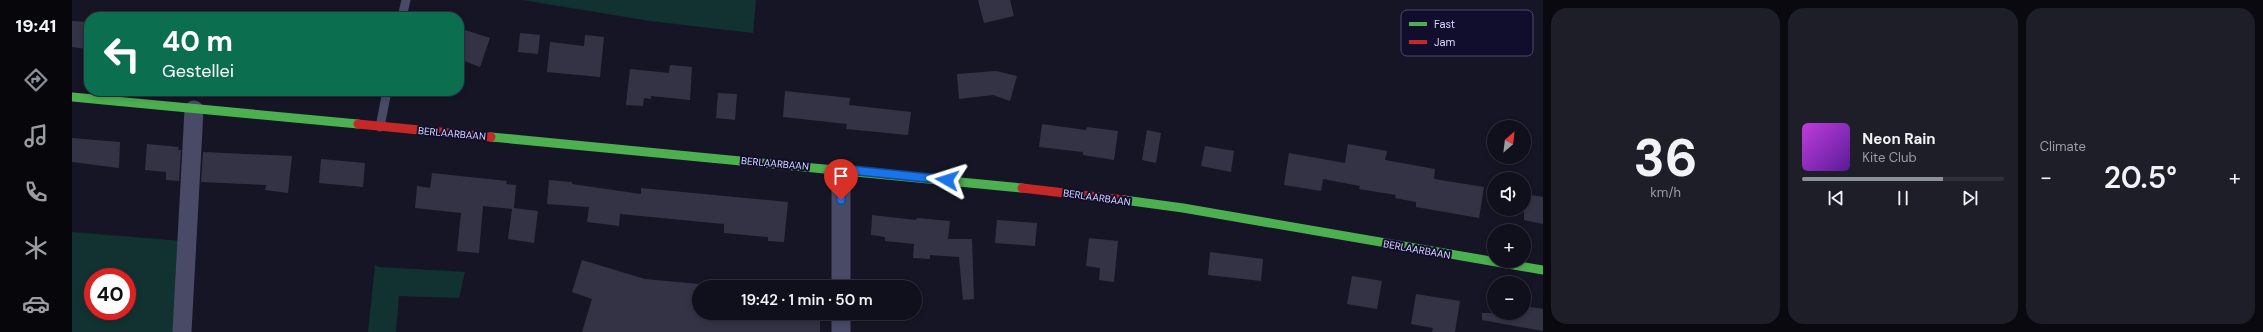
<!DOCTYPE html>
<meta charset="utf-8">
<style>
:root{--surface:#10101c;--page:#1e1e29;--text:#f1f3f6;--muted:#9c9da3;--line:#30303b;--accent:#8c9099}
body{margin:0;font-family:"DM Sans",sans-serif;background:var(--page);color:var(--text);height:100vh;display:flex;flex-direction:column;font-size:15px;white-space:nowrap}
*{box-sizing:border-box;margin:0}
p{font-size:13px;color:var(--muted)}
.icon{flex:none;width:22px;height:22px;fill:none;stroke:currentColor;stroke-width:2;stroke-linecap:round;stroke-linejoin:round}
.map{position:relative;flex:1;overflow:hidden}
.side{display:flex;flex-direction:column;gap:8px;padding:8px;background:#09090f;width:720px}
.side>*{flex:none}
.top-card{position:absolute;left:12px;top:12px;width:380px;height:84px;border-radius:16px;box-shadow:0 2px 6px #0003,0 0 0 1px var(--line);background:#0b6e4f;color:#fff;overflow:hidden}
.needle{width:26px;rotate:28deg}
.controls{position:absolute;left:1415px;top:120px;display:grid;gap:8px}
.controls a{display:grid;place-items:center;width:44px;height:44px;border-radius:50%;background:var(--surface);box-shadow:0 2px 6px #0003,0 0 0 1px var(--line);font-size:20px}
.speed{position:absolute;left:12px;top:268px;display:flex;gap:8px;font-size:20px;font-weight:700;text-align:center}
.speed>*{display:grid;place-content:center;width:52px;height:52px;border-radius:50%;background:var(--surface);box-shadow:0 2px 6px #0003,0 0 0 1px var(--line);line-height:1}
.speed .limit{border:6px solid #d22;background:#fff;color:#111}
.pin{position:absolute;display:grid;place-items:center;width:34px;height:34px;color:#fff;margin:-41px -17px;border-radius:50% 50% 50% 0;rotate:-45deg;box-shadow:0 0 4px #0007}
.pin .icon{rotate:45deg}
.me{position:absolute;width:44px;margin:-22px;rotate:276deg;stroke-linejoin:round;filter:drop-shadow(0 0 3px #0008)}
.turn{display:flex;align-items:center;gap:14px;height:84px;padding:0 12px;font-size:18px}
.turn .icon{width:52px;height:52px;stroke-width:2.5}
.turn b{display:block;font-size:28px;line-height:34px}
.big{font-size:30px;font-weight:600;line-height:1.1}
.side .tile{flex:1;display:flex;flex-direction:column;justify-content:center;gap:6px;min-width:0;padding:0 14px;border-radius:16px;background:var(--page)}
.side .dial{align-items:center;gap:0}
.dial b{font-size:52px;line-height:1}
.song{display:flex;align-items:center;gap:12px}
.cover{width:48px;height:48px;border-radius:6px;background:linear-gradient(135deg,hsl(290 70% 55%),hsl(270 70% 35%))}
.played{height:4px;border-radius:2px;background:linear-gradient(90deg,var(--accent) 70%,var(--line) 70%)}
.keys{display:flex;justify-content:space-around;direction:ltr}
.heat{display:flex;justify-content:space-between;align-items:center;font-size:22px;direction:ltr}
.side .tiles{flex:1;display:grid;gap:8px;grid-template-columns:repeat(3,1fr)}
.trip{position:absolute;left:620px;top:280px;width:230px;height:40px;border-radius:20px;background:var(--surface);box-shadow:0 2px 6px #0003,0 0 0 1px var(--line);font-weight:600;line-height:40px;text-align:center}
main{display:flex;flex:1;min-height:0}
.tab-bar{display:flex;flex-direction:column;width:72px;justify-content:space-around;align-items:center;background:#06060b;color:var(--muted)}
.tab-bar .icon{width:28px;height:28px}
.tab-bar .selected{color:var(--accent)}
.tab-bar b{font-size:18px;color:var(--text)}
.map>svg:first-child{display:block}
.green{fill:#113230;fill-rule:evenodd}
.building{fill:#343346}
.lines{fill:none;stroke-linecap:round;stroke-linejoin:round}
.lane{stroke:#494a66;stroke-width:9}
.street{stroke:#494a66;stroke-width:19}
.fast{stroke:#4caf50;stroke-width:9}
.jam{stroke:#c62828;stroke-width:9}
.route-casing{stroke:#114b97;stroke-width:10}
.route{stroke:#1a73e8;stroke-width:7}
.labels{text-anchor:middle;stroke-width:4;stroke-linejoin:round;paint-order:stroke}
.street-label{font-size:10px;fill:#dad9ff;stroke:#100e2c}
.key{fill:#100e2c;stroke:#4d4b6b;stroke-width:1}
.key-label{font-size:11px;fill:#dad9ff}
</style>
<main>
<nav class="tab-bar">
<b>19:41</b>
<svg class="icon selected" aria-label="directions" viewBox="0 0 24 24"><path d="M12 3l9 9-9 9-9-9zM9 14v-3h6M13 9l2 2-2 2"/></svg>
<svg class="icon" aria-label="music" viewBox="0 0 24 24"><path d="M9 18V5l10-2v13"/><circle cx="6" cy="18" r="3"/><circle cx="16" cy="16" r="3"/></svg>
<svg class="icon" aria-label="phone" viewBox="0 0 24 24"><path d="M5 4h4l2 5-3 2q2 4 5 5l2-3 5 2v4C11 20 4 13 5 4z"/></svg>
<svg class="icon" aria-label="climate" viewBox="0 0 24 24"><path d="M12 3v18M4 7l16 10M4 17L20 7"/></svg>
<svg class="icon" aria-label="car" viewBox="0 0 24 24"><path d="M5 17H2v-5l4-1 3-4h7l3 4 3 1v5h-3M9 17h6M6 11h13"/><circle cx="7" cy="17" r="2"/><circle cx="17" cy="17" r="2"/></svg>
</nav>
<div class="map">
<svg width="1471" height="332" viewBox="0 0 1471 332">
<rect width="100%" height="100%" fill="#161525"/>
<path class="green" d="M450 0H684L681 33 578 21Z
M0 232 110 241 105 332H0ZM21 277H55V311H21Z
M303 265 307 267 393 272 387 298 327 296 324 332H296Z"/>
<path class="building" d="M906 0H938L942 16 912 23Z
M0 21 17 22 15 49 0 47Z
M387 28 418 38 408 67 387 59Z
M448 33 468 35 466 54 446 52Z
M513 35 532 37 528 77 475 72 478 42 512 46Z
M598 65 620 67 618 100 579 96V99L572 98 571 106 554 105 558 69 597 73Z
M924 71 945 76 938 101 921 95 887 99 885 74Z
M713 91 778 98 777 105 839 112 836 135 774 129 775 124 711 117Z
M646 93 665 94 663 120 644 118Z
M970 124 1014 130 1015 127 1046 131 1042 160 1011 155V152L967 147Z
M1075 130 1089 133 1084 163 1070 160Z
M0 138 48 142 47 168 0 162Z
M75 144 107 147 106 150H109L107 181 94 180V172L73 170Z
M1276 144 1315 151 1313 160 1363 169 1362 179 1412 187 1407 218 1344 207V202L1323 198 1324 195 1287 189 1288 186 1251 179 1249 191 1212 185 1217 153 1273 163Z
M1133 146 1162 151 1159 172 1129 166Z
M131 152 220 156 216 193 193 190 194 185 129 182Z
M249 159 293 163 291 187 247 183Z
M360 173 435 181 434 184 444 185 442 208 466 211 462 243 436 239 440 209 411 206 407 253 385 251 389 213 343 208 345 186 358 188Z
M477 180 500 182V184L569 194V188L716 202 712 242 696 241V237L652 233V224L548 214 547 226 515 222 517 207 475 204Z
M1452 194 1471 197V224L1452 220Z
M800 215 844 220 845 218 878 221 876 239H900L902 299 891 300 887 257 858 255V259L841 258 842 244 813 241V237L799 235Z
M925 220 965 223 963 246 923 243Z
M1017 238 1046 241 1042 282 1027 280 1028 268 1014 266Z
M1138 252 1191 259 1189 281 1136 275Z
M510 260 573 279 627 284V313H748V332H510L520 299 500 292Z
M1280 276 1310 281 1305 309 1275 304Z
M1344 294 1388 301 1383 332H1360L1361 328 1339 324Z
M1452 306 1471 309V331L1410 320V313H1452Z"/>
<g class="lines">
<path class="lane" d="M330 17 334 0
M308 127 315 91"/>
<path class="street" d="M769 287V169
M769 313V332
M110 332 122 110"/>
<path class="fast" d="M0 97 286 124
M419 137 950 188
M1052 200 1111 208 1471 270"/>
<path class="jam" d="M286 124 419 137
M950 188 1052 200"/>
</g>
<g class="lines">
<defs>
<path id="route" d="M769 200V169L875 180"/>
</defs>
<use href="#route" class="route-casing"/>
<use href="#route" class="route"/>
</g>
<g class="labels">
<g class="street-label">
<text transform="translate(380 133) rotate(5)" y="4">BERLAARBAAN</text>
<text transform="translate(703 163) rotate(5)" y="4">BERLAARBAAN</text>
<text transform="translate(1025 197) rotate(8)" y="4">BERLAARBAAN</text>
<text transform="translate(1345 249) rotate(10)" y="4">BERLAARBAAN</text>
</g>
</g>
<rect x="1329" y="10" width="132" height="46" rx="6" class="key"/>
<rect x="1337" y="22" width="18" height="4" fill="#4caf50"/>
<rect x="1337" y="40" width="18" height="4" fill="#c62828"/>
<g class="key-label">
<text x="1362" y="28">Fast</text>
<text x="1362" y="46">Jam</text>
</g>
</svg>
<div class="controls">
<a><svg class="needle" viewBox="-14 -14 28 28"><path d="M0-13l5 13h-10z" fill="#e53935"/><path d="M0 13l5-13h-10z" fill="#9c9da3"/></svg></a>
<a><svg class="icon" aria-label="sound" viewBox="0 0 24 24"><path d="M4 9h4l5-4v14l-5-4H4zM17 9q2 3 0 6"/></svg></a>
<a>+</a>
<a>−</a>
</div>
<div class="speed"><div class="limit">40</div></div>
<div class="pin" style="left:769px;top:200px;background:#d93025"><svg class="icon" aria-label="arrive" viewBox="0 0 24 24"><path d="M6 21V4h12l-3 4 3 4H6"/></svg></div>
<svg class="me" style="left:875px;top:180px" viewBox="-20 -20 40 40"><path d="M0-17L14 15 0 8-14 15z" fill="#1a73e8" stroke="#fff" stroke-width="4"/></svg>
<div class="trip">19:42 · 1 min · 50 m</div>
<div class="top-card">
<div class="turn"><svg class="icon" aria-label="left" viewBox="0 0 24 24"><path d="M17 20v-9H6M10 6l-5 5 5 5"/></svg><div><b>40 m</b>Gestellei</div></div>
</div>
</div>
<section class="side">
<div class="tiles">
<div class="tile dial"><b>36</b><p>km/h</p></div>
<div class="tile">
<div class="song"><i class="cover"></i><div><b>Neon Rain</b><p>Kite Club</p></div></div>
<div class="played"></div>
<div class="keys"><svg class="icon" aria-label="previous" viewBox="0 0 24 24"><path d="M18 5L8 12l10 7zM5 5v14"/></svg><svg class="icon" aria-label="pause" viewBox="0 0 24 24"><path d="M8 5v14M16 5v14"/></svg><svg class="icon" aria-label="next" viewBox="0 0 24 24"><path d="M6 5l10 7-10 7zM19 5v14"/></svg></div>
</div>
<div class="tile"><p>Climate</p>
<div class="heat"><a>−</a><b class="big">20.5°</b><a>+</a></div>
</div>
</div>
</section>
</main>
